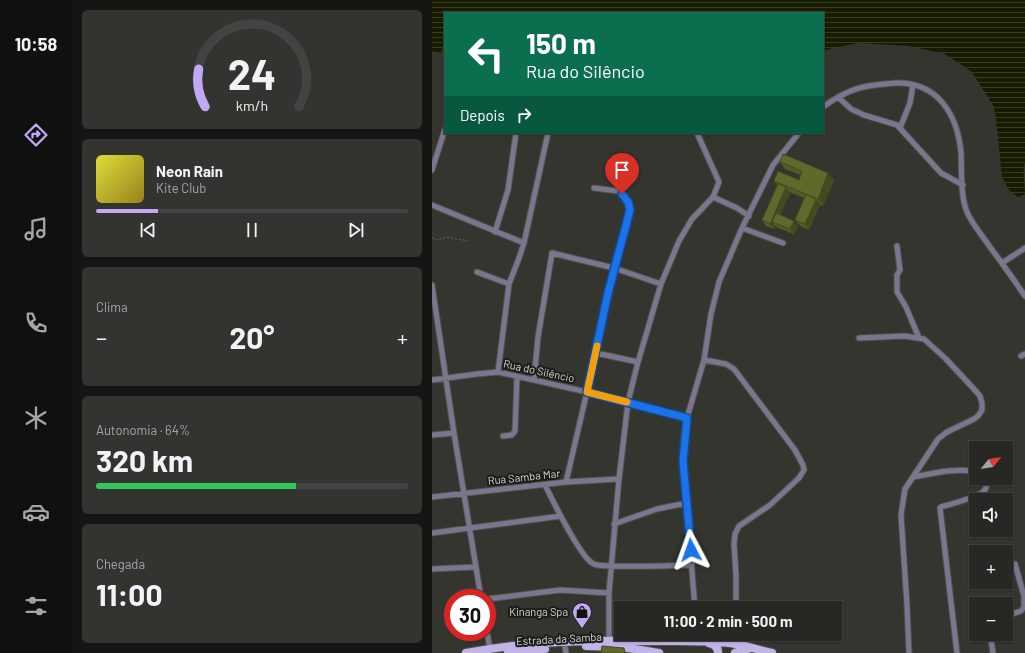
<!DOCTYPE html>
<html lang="pt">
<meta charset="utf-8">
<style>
:root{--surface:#272823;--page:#333430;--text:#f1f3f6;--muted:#a4a6a6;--line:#434441;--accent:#c0a8f3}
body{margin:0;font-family:Barlow,sans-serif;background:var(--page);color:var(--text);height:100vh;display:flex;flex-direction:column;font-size:15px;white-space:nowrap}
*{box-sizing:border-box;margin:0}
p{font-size:13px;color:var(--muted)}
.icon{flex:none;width:22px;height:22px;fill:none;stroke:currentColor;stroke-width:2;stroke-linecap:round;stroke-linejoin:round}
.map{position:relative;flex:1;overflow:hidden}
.sheet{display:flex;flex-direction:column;gap:10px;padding:10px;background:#151613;width:360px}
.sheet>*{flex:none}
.hud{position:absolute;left:12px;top:12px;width:380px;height:122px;border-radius:0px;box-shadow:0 1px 3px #0004,0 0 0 1px var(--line);background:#0b6e4f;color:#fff;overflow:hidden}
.needle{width:26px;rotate:60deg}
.tools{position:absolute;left:537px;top:441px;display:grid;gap:8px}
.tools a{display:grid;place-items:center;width:44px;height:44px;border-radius:0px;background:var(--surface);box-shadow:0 1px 3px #0004,0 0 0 1px var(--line);font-size:20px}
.speed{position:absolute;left:12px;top:589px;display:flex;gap:8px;font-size:20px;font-weight:700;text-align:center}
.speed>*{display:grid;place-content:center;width:52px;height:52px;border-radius:50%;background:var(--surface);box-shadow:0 1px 3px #0004,0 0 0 1px var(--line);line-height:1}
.speed .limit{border:6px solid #d22;background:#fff;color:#111}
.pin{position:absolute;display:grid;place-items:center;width:34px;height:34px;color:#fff;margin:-41px -17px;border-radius:50% 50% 50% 0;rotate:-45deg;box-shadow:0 0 4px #0007}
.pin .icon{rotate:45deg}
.me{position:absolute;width:44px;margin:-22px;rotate:356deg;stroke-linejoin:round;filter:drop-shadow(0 0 3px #0008)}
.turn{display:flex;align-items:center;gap:14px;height:84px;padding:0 16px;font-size:18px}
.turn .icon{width:52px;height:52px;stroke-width:2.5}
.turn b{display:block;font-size:28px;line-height:34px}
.then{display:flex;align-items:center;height:38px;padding:0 16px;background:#0003;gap:8px;font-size:15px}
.big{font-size:30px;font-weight:700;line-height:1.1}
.sheet .tile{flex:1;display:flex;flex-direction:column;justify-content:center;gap:6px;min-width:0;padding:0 14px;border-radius:6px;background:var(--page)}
.sheet .dial{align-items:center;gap:0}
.dial svg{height:104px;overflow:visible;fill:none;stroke:var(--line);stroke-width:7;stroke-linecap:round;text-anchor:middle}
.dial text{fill:var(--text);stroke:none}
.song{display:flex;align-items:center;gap:12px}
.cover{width:48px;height:48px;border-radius:6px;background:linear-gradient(135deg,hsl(60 70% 55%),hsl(50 70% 35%))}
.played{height:4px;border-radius:2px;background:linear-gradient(90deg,var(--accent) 20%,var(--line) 20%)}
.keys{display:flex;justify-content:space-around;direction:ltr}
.heat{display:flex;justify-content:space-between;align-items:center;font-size:22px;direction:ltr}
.charge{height:6px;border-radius:3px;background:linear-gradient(90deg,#34c759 64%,var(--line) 0)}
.trip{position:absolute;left:182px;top:601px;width:228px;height:40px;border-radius:0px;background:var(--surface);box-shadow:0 1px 3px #0004,0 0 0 1px var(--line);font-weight:700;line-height:40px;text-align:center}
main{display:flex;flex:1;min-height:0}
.tab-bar{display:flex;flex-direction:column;width:72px;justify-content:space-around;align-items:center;background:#10100e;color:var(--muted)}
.tab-bar .icon{width:28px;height:28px}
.tab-bar .active{color:var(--accent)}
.tab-bar b{font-size:18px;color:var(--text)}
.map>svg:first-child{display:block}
.water{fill:url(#water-rules)}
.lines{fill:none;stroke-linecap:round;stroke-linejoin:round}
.street-casing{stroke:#51524c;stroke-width:7}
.primary-casing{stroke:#51524c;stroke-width:10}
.path{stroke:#676863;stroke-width:1;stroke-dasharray:2 2;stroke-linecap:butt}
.street{stroke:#7c758e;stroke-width:5}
.primary{stroke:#c3b4e7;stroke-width:8}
.wall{fill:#535a25}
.shaded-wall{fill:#434a1e}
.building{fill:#60692b;stroke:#434a1e}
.route-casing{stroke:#114b97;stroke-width:10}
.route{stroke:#1a73e8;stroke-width:7}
.slow{stroke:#f59e0b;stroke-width:7}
.labels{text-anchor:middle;stroke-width:4;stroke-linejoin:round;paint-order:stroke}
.street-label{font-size:11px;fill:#d5d6d2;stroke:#1c1c19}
.poi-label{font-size:11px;fill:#d5d6d2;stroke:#1c1c19;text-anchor:end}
</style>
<main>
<nav class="tab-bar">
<b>10:58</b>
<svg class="icon active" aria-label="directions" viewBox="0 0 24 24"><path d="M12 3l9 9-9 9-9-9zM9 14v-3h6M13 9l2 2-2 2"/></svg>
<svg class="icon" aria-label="music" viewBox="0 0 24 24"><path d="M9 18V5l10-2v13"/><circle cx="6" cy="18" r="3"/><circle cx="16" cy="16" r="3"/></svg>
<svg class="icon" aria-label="phone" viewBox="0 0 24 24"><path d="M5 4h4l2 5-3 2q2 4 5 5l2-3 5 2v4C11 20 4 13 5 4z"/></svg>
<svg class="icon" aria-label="climate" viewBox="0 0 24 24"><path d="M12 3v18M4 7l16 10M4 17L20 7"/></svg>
<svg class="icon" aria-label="car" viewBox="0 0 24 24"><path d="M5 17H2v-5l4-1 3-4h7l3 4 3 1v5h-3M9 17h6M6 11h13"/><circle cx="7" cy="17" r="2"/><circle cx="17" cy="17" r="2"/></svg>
<svg class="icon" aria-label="filters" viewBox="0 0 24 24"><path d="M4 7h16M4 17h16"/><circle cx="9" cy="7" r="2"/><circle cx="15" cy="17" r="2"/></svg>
</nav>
<section class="sheet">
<div class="tile dial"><svg viewBox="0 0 100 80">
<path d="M14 69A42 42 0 1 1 86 69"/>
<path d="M14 69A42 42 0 0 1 9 40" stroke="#c0a8f3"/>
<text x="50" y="56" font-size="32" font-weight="700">24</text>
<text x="50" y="72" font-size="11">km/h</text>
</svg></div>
<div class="tile">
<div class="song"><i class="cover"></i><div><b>Neon Rain</b><p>Kite Club</p></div></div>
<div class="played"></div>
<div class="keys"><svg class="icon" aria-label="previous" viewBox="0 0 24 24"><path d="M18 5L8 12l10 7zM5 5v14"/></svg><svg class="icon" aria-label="pause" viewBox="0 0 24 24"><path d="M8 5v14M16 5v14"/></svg><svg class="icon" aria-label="next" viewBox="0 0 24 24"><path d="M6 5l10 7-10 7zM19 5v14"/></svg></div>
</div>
<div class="tile"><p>Clima</p>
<div class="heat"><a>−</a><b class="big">20°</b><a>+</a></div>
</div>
<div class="tile"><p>Autonomia · 64%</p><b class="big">320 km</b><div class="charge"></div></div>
<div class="tile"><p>Chegada</p><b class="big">11:00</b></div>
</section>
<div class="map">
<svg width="593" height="653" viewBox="0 0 593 653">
<defs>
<pattern id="water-rules" width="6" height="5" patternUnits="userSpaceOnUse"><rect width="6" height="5" fill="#171b00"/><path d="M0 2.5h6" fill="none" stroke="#383b24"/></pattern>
</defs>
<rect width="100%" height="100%" fill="#34352f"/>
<path class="water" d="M0 0H593V162C590 172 593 183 593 194L586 197 577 190 570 177 564 119 562 107 540 72 513 54 477 46 427 43 401 48 391 51V13H13V41L9 53 0 51Z"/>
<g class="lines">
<defs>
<path id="street" d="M406 97 419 109 432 115 465 125 509 173 531 185
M391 107C417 88 432 85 464 83 505 82 525 113 529 152 530 169 528 195 535 212 540 224 550 235 558 247 570 263 582 280 593 296
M468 128 478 103 481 85
M265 133 287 182 281 197
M0 170 13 129
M0 205 92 243
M310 228 351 243
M63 232 76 190 84 133
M465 246 468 270 465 275V292L474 307 487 338
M570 263 593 248
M45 272 77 284
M0 285 22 433 49 598
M427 338 472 336 492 339 514 359 541 388 548 396 550 403V410L546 416 542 419 515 432 506 439 473 489 469 515 475 605 477 653
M164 353 206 362
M589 356 593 354
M272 360 294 364 302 369 363 450 371 465 372 470 367 478 338 505 307 526 303 534 302 544 304 575V608
M66 372 77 284 87 258 92 243 116 133
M0 380 45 374 66 372 155 392 255 418
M102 380 106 337 120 253 182 268 229 284
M0 435 22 433
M71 436 80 435 83 431 85 377
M481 477C499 474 526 467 544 472
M134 482 164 353 176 293 198 210 196 202 186 191 162 188
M113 485C121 501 147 555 160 563 166 567 173 565 181 566 207 567 234 566 260 565
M0 497 134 482 187 479
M182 524 225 509 255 503
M0 533 129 516
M0 569 43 567
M55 599 128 590 177 593
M263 608 251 461 255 418 272 360 279 314 287 282 310 228 341 165 367 133
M574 616 589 611 592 607V596L583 564
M55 632 58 649
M304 634V644
M558 634 561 653
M177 640V593L187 479 196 402 206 362 229 284 247 241 260 219 281 197 305 208 317 216
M133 647 134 653
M525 653 508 508 509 507C519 504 543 498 551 492 556 488 555 483 553 478"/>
<path id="primary" d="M277 643C283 644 286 647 286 653
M154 646 190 647 227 653
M34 653C95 641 158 640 219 641 246 641 272 640 298 643 312 645 326 650 340 653
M76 653 113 649
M303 653 308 650 316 649"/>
</defs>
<use href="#street" class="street-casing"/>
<use href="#primary" class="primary-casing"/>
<path class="path" d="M0 238 4 240 15 237 36 241"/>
<use href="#street" class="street"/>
<use href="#primary" class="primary"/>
</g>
<path class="wall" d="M348 162 402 180 391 206 388 205 377 230 367 225 363 220 372 198 357 192 358 193 348 215 366 226 362 234 344 227 343 226 342 229 334 226 330 220 345 185 342 181 367 180 368 175 353 169Z"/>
<path class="shaded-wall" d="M396 173 402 180 391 206 386 199Z
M354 187 358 193 345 223 340 222 343 226 342 229 338 224Z
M384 199 388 204 377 230 373 224Z
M362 221 366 226 362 234 358 229Z"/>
<path class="building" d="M351 154 396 173 386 199 342 181 346 171 367 180 370 171 348 162Z
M346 184 354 187 338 224 330 220Z
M374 194 384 199 373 224 363 220Z
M344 213 362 221 358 229 340 222Z
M170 646 192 648 193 653H169Z"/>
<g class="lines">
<defs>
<path id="route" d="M190 194 196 202 198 210 176 293 155 392 255 418 251 461 259 550"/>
</defs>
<use href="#route" class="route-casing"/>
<use href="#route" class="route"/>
<path class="slow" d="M165 346 155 392 195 402"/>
</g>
<defs>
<symbol id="shop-pin" viewBox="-11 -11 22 30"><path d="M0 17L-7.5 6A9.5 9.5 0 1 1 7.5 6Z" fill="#c0a8f3" stroke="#1c1c19"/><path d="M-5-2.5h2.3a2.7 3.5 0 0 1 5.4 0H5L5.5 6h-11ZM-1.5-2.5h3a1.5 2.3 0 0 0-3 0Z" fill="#111"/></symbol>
</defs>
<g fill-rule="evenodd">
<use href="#shop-pin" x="139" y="601" width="22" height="30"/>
</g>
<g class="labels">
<g class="street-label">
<text transform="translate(107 371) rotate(12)" y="4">Rua do Silêncio</text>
<text transform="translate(92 477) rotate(-6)" y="4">Rua Samba Mar</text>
<text transform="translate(127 639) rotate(-3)" y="4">Estrada da Samba</text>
</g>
<g class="poi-label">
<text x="136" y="616">Kinanga Spa</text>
</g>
</g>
</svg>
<div class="tools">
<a><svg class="needle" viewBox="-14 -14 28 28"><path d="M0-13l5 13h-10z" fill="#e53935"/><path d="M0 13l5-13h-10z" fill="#a4a6a6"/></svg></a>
<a><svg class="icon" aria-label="sound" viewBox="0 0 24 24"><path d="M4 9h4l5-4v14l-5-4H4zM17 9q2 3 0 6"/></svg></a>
<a>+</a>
<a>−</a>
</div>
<div class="speed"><div class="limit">30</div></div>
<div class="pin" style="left:190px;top:194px;background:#d93025"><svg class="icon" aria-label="arrive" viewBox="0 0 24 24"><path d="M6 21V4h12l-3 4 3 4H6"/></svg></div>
<svg class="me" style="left:259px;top:550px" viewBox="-20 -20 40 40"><path d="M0-17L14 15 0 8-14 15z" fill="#1a73e8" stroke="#fff" stroke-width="4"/></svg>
<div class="trip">11:00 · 2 min · 500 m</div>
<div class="hud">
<div class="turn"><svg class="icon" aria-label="left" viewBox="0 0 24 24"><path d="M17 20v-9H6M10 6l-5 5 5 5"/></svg><div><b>150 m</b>Rua do Silêncio</div></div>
<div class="then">Depois<svg class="icon" aria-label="right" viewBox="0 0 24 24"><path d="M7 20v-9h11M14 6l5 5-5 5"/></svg></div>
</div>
</div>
</main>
